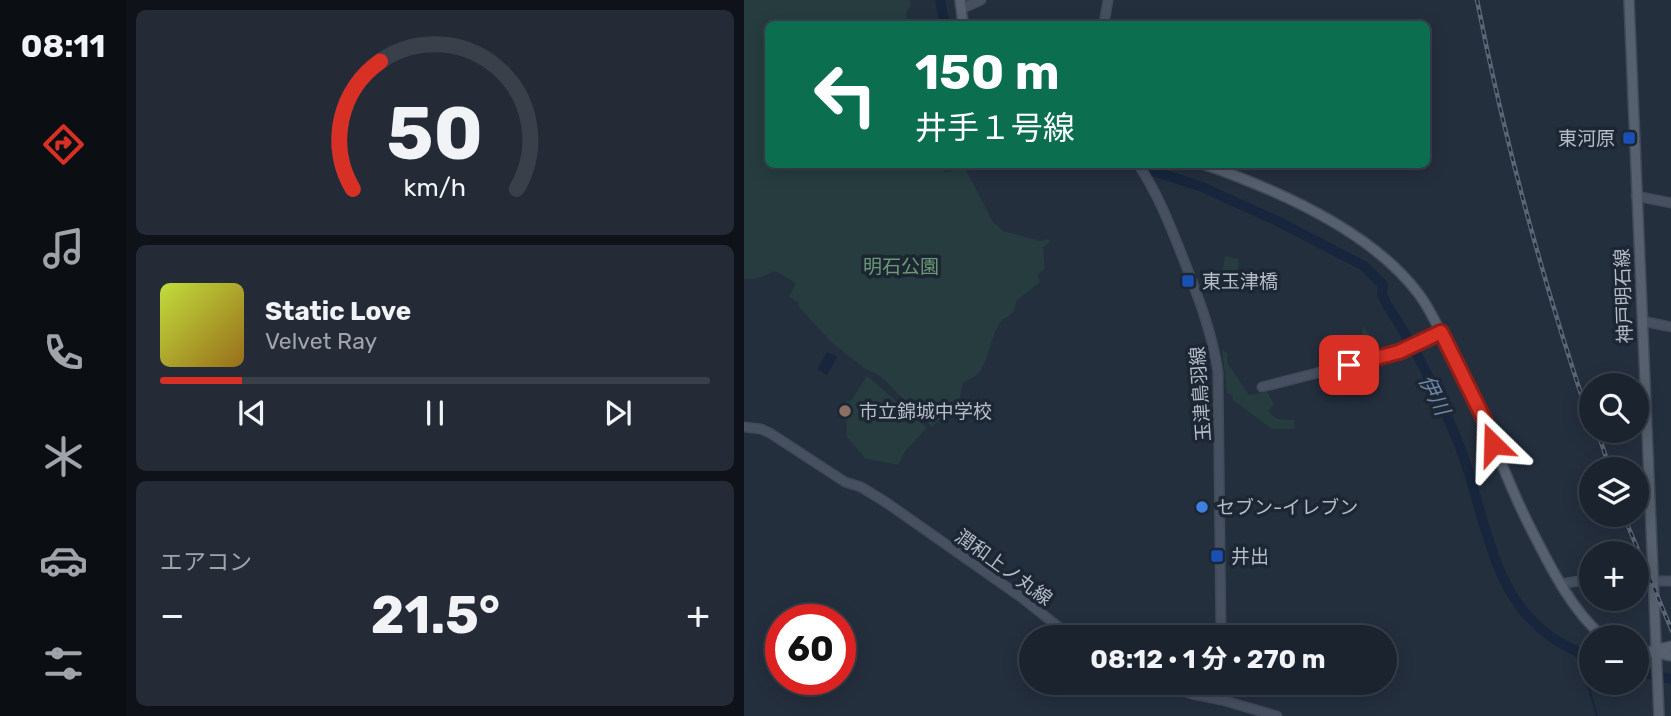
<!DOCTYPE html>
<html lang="ja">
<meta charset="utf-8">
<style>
:root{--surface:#1b232e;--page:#242b36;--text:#f1f3f6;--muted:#a0a4aa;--line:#39404a;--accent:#d93025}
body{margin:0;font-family:Rubik,"Noto Sans JP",sans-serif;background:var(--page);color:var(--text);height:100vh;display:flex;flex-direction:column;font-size:26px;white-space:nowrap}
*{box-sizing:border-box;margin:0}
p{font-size:23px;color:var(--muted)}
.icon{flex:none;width:38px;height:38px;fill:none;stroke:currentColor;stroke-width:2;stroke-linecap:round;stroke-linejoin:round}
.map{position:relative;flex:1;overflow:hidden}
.details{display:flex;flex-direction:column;gap:10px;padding:10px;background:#0f1319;width:618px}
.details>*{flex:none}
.banner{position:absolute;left:21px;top:21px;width:665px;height:147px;border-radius:10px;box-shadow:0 4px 18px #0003,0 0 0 2px var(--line);background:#0b6e4f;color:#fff;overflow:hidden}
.buttons{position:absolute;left:835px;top:373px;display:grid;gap:14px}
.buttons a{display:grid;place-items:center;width:70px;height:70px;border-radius:50%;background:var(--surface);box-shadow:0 4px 18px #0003,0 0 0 2px var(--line);font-size:35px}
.speed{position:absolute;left:21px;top:604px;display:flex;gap:14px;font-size:35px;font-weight:700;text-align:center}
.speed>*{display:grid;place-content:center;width:91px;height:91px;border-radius:50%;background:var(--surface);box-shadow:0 4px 18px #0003,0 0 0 2px var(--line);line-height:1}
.speed .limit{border:10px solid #d22;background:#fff;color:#111}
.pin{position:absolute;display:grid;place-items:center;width:60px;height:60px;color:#fff;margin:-30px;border-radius:14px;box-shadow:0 4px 10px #0006}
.me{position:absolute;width:77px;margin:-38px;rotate:338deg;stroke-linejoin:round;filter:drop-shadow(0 0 5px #0008)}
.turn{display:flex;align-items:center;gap:24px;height:147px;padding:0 35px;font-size:32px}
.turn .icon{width:91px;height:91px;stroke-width:2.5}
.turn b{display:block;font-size:49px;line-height:60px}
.big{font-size:52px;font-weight:700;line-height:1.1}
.details .widget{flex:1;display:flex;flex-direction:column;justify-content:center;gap:10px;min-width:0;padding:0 24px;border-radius:10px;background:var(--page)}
.details .dial{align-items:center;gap:0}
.dial svg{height:182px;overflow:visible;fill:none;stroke:var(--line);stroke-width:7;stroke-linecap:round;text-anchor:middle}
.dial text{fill:var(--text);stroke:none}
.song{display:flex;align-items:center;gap:21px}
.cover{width:84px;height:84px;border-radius:10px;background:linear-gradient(135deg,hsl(70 70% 55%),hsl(40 70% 35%))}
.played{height:7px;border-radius:4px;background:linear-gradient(90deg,var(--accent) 15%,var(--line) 15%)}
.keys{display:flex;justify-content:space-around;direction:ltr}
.heat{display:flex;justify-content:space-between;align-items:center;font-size:38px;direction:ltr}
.trip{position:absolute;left:275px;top:625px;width:378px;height:70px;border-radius:35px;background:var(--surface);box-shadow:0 4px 18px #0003,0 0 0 2px var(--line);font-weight:700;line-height:70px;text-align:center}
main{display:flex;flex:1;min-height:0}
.dock{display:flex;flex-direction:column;width:126px;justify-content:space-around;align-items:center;background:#0b0e12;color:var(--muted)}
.dock .icon{width:49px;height:49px}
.dock .active{color:var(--accent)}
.dock b{font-size:32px;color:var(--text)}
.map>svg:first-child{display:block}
.green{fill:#263c3f}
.water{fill:#17263c}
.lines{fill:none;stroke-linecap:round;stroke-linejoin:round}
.stream{stroke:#17263c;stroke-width:2}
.river{stroke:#17263c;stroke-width:10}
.secondary-casing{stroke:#414a57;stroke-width:11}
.primary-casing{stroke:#414a57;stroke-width:12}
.secondary{stroke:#465061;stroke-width:8}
.primary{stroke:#56606e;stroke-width:9}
.rail-casing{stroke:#5a6575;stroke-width:4.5}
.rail{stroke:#1d2633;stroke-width:2;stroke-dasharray:5;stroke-linecap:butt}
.route-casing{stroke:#8d1f18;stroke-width:18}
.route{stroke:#d93025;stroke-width:12}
.transit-dot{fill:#1a4fb4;stroke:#1d2633;stroke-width:2.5}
.education-dot{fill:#8d6e63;stroke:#1d2633;stroke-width:2.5}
.shop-dot{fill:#3f7fe0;stroke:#1d2633;stroke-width:2.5}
.labels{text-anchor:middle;stroke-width:7;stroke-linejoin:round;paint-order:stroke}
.poi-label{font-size:19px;fill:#b4bcc9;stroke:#1d2633;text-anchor:start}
.park-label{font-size:19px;fill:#6b9a76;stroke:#1d2633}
.street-label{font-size:19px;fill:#b4bcc9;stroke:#1d2633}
.water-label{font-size:21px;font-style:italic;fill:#6d86a8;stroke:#1d2633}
</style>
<main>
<nav class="dock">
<b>08:11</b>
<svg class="icon active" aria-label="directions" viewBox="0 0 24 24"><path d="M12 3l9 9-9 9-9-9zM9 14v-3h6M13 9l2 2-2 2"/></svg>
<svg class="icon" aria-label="music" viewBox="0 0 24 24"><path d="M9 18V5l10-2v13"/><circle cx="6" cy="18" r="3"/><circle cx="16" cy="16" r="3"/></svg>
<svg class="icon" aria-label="phone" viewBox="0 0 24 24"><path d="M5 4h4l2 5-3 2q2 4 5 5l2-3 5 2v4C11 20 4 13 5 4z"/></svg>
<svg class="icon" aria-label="climate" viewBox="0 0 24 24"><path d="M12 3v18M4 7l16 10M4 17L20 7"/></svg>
<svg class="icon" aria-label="car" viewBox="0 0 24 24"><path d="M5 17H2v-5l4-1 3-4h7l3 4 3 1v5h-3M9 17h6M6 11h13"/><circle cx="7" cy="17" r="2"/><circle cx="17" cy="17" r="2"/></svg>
<svg class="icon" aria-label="filters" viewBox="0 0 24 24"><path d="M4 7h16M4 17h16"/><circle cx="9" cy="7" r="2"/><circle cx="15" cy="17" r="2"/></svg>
</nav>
<section class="details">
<div class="widget dial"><svg viewBox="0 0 100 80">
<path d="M14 69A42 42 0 1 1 86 69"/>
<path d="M14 69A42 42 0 0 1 26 13" stroke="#d93025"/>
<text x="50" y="56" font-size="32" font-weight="700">50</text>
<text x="50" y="72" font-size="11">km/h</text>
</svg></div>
<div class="widget">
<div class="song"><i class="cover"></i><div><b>Static Love</b><p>Velvet Ray</p></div></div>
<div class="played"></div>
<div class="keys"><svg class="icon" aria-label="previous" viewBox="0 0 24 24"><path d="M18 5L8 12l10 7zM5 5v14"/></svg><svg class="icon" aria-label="pause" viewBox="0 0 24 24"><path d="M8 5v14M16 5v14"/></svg><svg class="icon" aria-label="next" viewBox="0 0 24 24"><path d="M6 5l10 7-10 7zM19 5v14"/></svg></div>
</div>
<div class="widget"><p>エアコン</p>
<div class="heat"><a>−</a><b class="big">21.5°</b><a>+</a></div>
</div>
</section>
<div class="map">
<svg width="928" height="716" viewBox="0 0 928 716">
<rect width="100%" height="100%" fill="#242f3e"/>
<path class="green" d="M0 0H166L167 5 162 13 165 24H24V164H197L201 172 221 168 249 222 259 231 296 241 305 239 306 242 299 247 301 268 294 275 296 282 272 301C270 321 261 312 254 326 246 340 244 362 234 374 230 377 224 380 219 383L215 401 188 427 135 375 121 369 87 342 55 307 54 302 45 297 52 283 32 271 11 279H0Z
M481 256 495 259 492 281 478 279Z
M619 326 637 352V354L618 358 616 344Z
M478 349 484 354 483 362 505 395 523 392 530 404 524 411 533 419 550 420 551 429H528L489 400 488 395 483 393Z
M123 376 183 428 162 450 154 465 121 458 103 437 102 400 107 401Z"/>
<path class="water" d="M83 352 93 357 83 375 73 369Z"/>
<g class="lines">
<path class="stream" d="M829 651 839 668 853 716"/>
<path class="river" d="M196 0 201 24
M388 164 458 187 531 220 620 266 639 285 638 294 643 305C671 347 695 395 714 442 748 528 745 622 847 657
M892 671 928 679"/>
<defs>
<path id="secondary" d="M217 9 237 0
M360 24 364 0
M394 164C414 194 426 225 439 258 454 296 468 332 474 372L477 637
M892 196 928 203
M898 321 928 327
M518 387 655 352 697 332
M0 427 17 429 26 433 101 482 117 487 143 503 277 597 327 637
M892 581H928
M816 584 847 579
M414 682 448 694 478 700 533 716
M478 682V700"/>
<path id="primary" d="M216 0 219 24
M885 0 915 716
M459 164C531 189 627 231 674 293 688 311 697 334 707 354 718 376 731 398 740 420 755 457 768 492 786 527 806 566 826 608 859 637
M892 649 928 656
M910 650 928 646"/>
</defs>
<use href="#secondary" class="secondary-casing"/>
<use href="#primary" class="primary-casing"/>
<use href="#secondary" class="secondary"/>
<use href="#primary" class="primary"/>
<defs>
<path id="rail" d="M733 0C761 144 800 285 847 424
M853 430 866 469
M879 514 928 631"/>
</defs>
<use href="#rail" class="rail-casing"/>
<use href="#rail" class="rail"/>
</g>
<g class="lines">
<defs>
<path id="route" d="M605 365 655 352 697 332 740 419 749 444"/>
</defs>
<use href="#route" class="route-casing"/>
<use href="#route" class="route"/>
</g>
<g class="transit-dot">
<rect x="878" y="131" width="14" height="14" rx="3.5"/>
<rect x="437" y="274" width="14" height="14" rx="3.5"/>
<rect x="466" y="549" width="14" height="14" rx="3.5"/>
</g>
<circle class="education-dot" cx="101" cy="411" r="7"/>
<circle class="shop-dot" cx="458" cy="507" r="7"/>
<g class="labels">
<g class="poi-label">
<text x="871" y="145" text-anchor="end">東河原</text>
<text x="458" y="288">東玉津橋</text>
<text x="115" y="418">市立錦城中学校</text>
<text x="472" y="514">セブン-イレブン</text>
<text x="487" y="563">井出</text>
</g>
<g class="park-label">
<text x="157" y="273">明石公園</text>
</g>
<g class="street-label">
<text transform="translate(879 296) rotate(-92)" y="7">神戸明石線</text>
<text transform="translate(456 394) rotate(-94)" y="7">玉津鳥羽線</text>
<text transform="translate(260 567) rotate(36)" y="7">潤和上ノ丸線</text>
</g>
<g class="water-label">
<text transform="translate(690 395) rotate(63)" y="7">伊川</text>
</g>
</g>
</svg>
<div class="buttons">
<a><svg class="icon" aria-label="search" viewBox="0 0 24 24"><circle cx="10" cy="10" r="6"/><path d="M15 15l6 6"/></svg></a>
<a><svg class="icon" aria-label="layers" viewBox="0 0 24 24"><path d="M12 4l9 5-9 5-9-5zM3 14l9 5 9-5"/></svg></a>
<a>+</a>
<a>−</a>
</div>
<div class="speed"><div class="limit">60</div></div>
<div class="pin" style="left:605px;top:365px;background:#d93025"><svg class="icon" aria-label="arrive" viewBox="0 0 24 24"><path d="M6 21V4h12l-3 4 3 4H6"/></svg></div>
<svg class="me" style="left:749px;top:444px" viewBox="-20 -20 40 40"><path d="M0-17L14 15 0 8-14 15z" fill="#d93025" stroke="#fff" stroke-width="4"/></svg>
<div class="trip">08:12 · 1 分 · 270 m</div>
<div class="banner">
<div class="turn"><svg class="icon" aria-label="left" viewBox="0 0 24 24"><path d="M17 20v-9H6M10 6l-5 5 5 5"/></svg><div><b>150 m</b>井手１号線</div></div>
</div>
</div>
</main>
